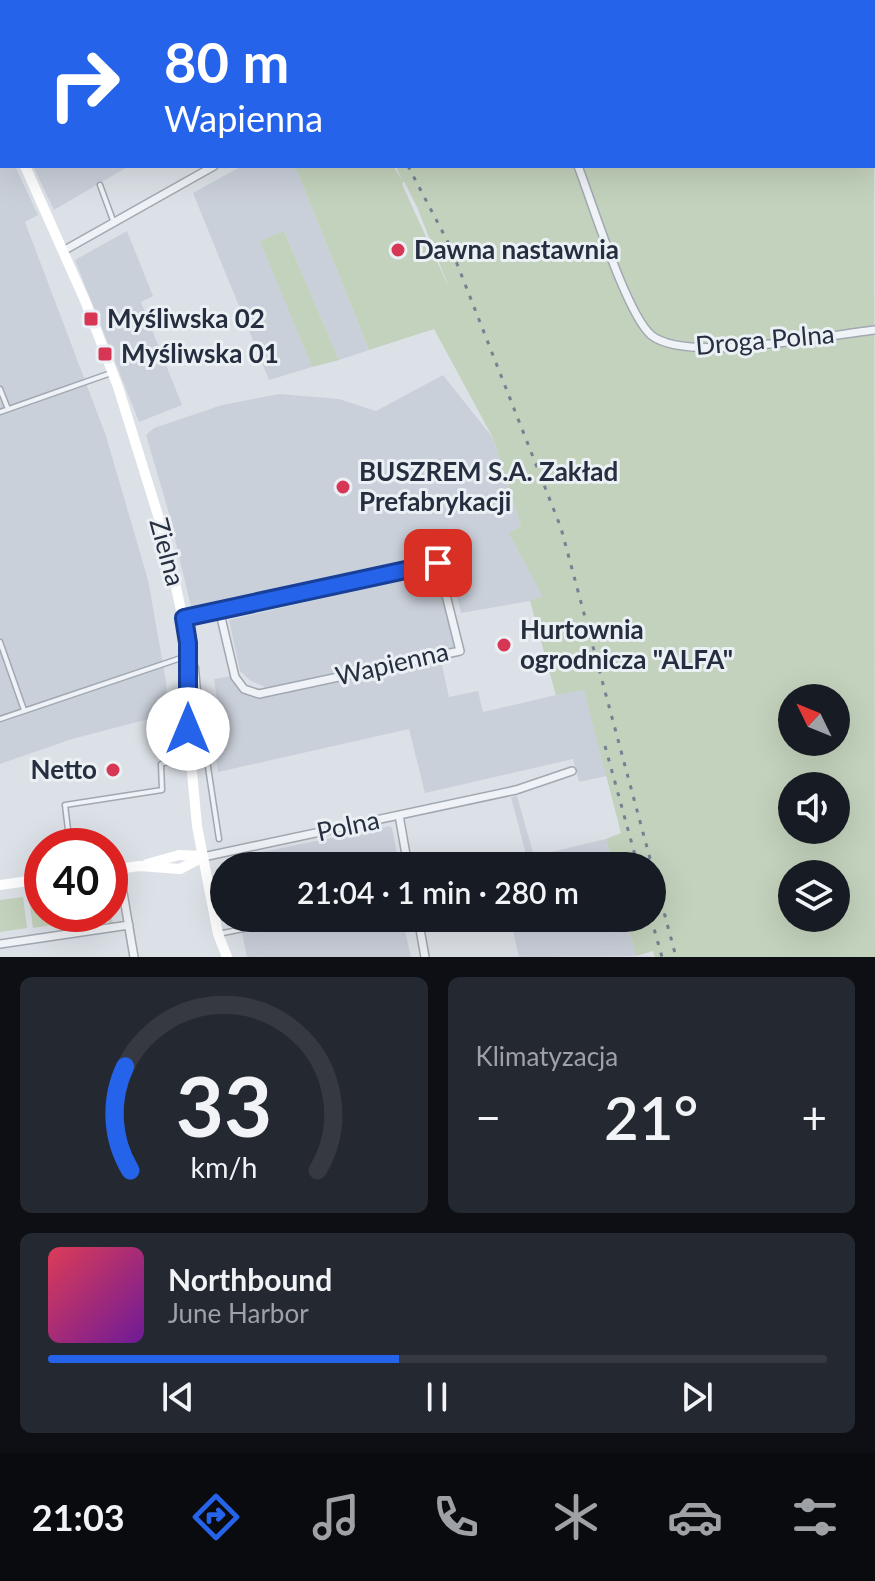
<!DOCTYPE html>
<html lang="pl">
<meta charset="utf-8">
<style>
:root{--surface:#171b24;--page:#242831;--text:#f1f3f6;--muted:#9ea1a6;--line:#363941;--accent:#2563eb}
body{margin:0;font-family:Lato,sans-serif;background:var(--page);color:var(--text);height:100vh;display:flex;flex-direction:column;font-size:30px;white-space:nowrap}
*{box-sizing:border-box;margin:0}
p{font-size:26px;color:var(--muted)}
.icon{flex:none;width:44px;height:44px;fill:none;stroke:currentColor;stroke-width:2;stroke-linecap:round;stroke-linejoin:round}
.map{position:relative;height:957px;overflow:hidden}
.side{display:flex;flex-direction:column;gap:20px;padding:20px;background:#0d0f14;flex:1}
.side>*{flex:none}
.guide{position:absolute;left:0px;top:0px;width:876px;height:168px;box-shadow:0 8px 32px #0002;background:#2563eb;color:#fff;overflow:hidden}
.needle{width:52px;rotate:313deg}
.buttons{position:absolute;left:778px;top:684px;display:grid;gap:16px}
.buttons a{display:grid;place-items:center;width:72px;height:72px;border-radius:50%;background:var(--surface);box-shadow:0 8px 32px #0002;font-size:40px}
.speed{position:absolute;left:24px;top:828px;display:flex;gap:16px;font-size:40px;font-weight:700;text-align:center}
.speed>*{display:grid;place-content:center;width:104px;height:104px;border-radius:50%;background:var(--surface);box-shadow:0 8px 32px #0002;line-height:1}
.speed .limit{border:12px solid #d22;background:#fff;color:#111}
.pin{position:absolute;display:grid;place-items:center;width:68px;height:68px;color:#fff;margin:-34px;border-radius:16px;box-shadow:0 4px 12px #0006}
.me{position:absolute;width:88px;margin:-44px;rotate:0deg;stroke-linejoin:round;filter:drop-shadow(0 0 6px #0008)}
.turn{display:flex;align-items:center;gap:28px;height:168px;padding:0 32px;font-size:36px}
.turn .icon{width:104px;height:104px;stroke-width:2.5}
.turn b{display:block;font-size:56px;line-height:68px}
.big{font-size:60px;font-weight:600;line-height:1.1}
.side .tile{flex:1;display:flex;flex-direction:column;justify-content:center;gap:12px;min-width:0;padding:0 28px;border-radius:12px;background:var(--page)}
.side .dial{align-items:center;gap:0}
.dial svg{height:208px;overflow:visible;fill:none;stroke:var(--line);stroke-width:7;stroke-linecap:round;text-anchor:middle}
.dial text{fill:var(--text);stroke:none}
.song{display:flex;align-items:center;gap:24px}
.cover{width:96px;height:96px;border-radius:12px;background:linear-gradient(135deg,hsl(350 70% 55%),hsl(280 70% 35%))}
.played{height:8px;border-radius:4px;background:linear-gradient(90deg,var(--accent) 45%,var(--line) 45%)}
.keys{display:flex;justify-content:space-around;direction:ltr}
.heat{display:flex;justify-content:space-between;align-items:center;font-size:44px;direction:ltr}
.side .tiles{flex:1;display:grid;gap:20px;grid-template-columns:1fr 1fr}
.tile:last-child{grid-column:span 2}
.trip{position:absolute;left:210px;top:852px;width:456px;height:80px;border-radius:40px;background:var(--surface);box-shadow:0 8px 32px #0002;font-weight:600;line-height:80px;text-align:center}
.dock{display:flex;height:128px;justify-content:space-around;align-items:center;background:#090b0e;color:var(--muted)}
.dock .icon{width:56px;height:56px}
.dock .active{color:var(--accent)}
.dock b{font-size:36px;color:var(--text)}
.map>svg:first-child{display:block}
.built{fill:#cad0da}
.green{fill:#c3d2bd;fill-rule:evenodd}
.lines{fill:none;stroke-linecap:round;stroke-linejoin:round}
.lane-casing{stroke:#a1a8b1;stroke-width:7}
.street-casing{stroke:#a1a8b1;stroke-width:10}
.lane{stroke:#eff2f6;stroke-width:4}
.street{stroke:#eff2f6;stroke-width:7}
.secondary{stroke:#fff;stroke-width:10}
.rail{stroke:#758192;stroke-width:3;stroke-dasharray:4 8;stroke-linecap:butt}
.route-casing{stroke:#184099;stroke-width:20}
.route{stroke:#2563eb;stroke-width:14}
.poi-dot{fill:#d73755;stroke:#ebf0f5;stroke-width:3}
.labels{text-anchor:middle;stroke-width:6;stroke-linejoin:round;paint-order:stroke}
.poi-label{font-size:26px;font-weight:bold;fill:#252f3f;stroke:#ebf0f5;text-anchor:start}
.street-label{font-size:26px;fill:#252f3f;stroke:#ebf0f5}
</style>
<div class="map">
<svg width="875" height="957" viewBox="0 0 875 957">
<rect width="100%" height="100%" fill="#dce1e7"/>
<path class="built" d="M0 133 2 166H15L38 215 25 222 106 436 148 580 166 681 168 714 72 739 0 764Z
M33 166H129L54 210Z
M242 166H295L369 350 339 360 284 231 261 241 312 367 269 380 193 193Z
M127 231 153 296 141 302 182 405 139 422 75 260Z
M443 375 493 438 521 526 510 533 529 538 689 957H655L644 918H652V866L619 835 621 833 607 776 579 782 573 759 425 793 409 729 218 772 212 730 220 721 214 679 231 676 251 697 440 656 449 697 478 691 483 712 556 695 530 601 461 613 445 547 409 560 192 611 168 510 146 435 154 428 222 405 279 394 339 399 376 411Z
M436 572 455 649 267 688 251 681 240 671 229 620Z
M517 796 534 856 606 839 613 866H499L527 858 511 797Z
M389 826 392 828 399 866H229L228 859Z
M239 918H409L412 929 405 931 411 957H247Z
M510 918H626L636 956 519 957Z"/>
<path class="green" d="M36 0H848L850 2H36Z
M874 18 875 957H655L653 951 636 956 626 918H652V866H613L606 839 621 833 584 690 556 695 530 600 543 597 509 533 521 526 493 438 434 329 369 350 295 166H393L402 180 396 166H874ZM404 181 417 207 450 290 402 184ZM792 698H836V742H792ZM792 786H836V830H792ZM792 874H836V918H792Z
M284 231 339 360 312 367 260 241Z
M42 896V914H110V911L113 923 109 924 106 917 33 928 29 898Z
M23 897 27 928 0 932V900Z"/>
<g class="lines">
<defs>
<path id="lane" d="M47 2 48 0
M0 22 2 21
M100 185 114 223
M0 389 8 409
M0 412 111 373
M0 642 24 710
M192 657 196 668 200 715 219 839
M0 719 187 656
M70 846 65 805 162 790 161 764 187 756
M218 934 298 918"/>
<path id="street" d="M514 0 515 2
M578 166C592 202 626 313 651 335 686 364 827 335 875 330
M63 251 214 166
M184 618 219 609 438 563 460 651 259 694 244 689 235 677 219 609
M399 815 408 866
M203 857 516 790 572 771
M119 869 134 957
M418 918 425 957
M0 944 129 925"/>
</defs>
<use href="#lane" class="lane-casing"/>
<use href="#street" class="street-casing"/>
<use href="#lane" class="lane"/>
<use href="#street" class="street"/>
<path class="secondary" d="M0 112 2 116
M25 166 86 303 118 387 166 541 188 643V729L197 826 218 934 227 957
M147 864 179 855 201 856
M110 870 139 866 180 869 203 857
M0 885 42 879"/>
<path class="rail" d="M252 0 257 2
M80 2 86 0
M0 38 2 37
M408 166 450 246 561 528 652 866
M605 746 638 866
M652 867 676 957
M651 918 662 957"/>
</g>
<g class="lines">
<defs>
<path id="route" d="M188 729V643L184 618 438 563"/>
</defs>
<use href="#route" class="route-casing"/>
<use href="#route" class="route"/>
</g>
<g class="poi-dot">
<circle cx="398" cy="250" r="8"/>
<rect x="83" y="311" width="16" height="16" rx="4"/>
<rect x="97" y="346" width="16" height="16" rx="4"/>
<circle cx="343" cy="487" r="8"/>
<circle cx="504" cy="645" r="8"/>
<circle cx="113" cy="770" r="8"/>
</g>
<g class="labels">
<g class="poi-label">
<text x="414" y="259">Dawna nastawnia</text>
<text x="107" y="328">Myśliwska 02</text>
<text x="121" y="363">Myśliwska 01</text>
<text x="359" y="481">BUSZREM S.A. Zakład<tspan x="359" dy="30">Prefabrykacji</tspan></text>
<text x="520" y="639">Hurtownia<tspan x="520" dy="30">ogrodnicza "ALFA"</tspan></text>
<text x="97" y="779" text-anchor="end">Netto</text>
</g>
<g class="street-label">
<text transform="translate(765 340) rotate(-5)" y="9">Droga Polna</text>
<text transform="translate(167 552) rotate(75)" y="9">Zielna</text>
<text transform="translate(392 664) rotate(-13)" y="9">Wapienna</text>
<text transform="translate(348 826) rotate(-12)" y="9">Polna</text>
</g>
</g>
</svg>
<div class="buttons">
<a><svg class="needle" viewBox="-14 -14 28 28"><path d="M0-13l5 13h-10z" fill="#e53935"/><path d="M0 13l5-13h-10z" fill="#9ea1a6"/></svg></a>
<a><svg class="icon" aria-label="sound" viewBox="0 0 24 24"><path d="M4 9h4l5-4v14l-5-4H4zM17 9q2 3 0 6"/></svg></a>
<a><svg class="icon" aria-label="layers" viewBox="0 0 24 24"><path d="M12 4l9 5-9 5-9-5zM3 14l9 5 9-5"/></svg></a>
</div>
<div class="speed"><div class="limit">40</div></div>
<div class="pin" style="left:438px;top:563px;background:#d93025"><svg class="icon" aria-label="arrive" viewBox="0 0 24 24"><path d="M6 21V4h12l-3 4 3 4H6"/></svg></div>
<svg class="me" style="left:188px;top:729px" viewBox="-20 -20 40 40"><circle r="19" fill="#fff"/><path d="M0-13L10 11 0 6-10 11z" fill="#2563eb"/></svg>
<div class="trip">21:04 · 1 min · 280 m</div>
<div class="guide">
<div class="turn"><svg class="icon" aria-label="right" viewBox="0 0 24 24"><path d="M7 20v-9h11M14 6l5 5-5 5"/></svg><div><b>80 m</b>Wapienna</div></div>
</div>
</div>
<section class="side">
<div class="tiles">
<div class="tile dial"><svg viewBox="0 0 100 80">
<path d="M14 69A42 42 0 1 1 86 69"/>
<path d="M14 69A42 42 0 0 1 12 29" stroke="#2563eb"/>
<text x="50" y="56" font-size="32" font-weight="700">33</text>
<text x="50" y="72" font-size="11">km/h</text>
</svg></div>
<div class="tile"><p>Klimatyzacja</p>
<div class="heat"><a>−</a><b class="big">21°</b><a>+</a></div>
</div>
<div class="tile">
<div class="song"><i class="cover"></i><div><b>Northbound</b><p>June Harbor</p></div></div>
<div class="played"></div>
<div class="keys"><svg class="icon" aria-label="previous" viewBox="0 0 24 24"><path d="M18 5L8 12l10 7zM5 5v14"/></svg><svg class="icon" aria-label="pause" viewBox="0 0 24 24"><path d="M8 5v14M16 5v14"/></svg><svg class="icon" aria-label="next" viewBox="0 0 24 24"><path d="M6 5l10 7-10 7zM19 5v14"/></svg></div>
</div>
</div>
</section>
<nav class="dock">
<b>21:03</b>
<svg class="icon active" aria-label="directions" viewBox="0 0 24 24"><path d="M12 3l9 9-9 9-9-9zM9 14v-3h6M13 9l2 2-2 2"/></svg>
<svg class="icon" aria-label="music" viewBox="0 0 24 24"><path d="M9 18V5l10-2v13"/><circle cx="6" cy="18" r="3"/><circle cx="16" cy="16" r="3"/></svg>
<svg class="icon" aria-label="phone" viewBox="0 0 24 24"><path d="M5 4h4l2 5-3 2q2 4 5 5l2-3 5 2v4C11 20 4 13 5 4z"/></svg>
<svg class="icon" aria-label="climate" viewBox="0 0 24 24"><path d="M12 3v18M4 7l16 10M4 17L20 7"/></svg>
<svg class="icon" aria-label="car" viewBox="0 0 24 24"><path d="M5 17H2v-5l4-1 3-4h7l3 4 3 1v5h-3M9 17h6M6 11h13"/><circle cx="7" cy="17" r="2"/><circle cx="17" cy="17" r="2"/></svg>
<svg class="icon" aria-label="filters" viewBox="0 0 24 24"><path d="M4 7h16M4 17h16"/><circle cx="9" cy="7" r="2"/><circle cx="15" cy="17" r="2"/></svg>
</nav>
